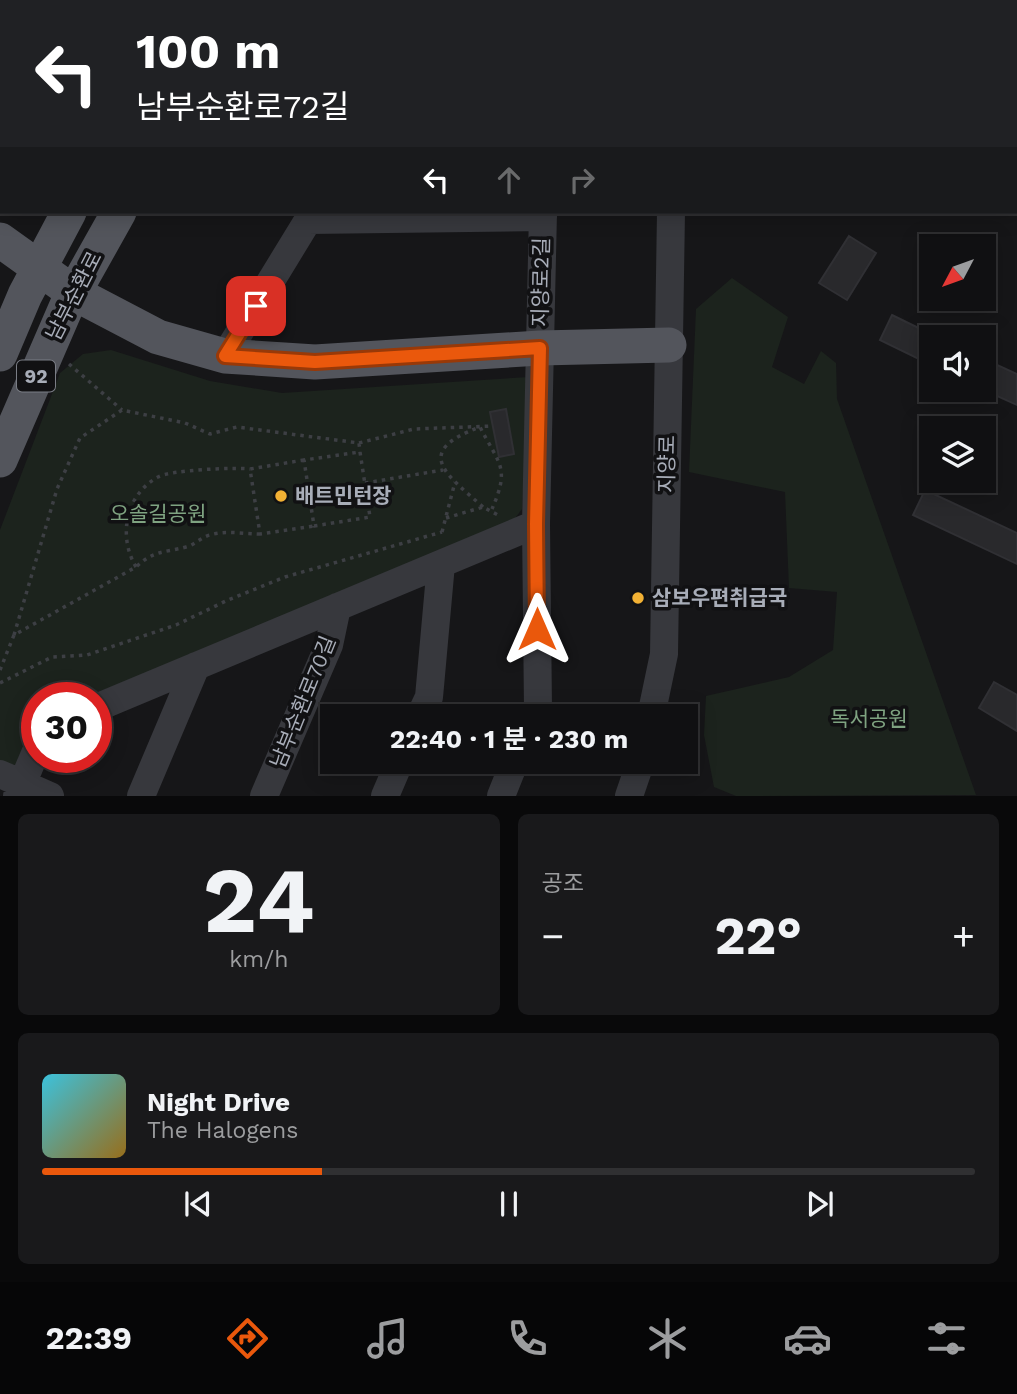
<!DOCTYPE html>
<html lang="ko">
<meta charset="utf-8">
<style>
:root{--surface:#101012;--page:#19191b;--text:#f1f3f6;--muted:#9c9d9f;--line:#303032;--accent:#ea580c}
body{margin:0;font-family:"Work Sans","Noto Sans KR",sans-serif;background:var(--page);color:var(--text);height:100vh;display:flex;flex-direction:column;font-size:26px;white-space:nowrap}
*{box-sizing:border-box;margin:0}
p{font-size:23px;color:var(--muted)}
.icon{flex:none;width:38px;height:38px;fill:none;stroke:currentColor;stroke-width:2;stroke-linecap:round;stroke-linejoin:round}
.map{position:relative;height:796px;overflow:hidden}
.side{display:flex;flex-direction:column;gap:18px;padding:18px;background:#09090a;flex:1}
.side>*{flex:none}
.hud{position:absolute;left:0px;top:0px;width:1018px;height:214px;box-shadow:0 4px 18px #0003,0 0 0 2px var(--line);background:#202124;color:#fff;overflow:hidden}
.needle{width:46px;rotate:229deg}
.fabs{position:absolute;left:919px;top:234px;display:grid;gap:14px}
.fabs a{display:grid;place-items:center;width:77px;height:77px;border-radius:0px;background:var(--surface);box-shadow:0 4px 18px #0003,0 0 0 2px var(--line);font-size:35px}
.speed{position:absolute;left:21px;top:682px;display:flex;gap:14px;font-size:35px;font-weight:700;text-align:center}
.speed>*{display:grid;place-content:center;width:91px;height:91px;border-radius:50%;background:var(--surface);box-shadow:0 4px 18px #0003,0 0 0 2px var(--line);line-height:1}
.speed .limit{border:10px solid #d22;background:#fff;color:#111}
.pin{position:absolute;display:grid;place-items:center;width:60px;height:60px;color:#fff;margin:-30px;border-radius:14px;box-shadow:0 4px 10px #0006}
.me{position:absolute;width:77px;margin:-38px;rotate:0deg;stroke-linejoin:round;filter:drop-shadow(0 0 5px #0008)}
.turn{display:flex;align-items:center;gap:24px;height:147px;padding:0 21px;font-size:32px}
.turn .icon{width:91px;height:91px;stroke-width:2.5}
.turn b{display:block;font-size:49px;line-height:60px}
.lanes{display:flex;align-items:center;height:66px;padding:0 21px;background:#0003;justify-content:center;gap:35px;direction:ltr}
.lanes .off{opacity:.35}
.big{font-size:52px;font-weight:700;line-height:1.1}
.side .card{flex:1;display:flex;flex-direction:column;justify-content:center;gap:10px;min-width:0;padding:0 24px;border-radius:10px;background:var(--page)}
.side .dial{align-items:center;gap:0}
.dial b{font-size:91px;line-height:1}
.song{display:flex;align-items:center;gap:21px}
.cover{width:84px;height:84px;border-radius:10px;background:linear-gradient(135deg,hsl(190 70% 55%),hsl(40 70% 35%))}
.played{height:7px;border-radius:4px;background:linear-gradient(90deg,var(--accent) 30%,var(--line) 30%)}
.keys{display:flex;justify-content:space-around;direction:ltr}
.heat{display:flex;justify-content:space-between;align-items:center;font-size:38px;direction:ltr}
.side .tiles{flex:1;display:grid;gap:18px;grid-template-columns:1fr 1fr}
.card:last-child{grid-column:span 2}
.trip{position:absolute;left:320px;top:704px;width:378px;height:70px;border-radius:0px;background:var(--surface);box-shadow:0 4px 18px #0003,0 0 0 2px var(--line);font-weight:700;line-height:70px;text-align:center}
.dock{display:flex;height:112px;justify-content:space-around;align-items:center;background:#060607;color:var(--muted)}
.dock .icon{width:49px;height:49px}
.dock .selected{color:var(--accent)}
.dock b{font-size:32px;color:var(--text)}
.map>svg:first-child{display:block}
.green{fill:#1c231d}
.building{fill:#29292c;stroke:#303034;stroke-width:2}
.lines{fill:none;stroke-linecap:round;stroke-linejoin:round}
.path{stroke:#3d3f44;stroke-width:3.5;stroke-dasharray:3.5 5;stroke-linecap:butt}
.minor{stroke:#37383d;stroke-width:28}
.major{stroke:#53555c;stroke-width:35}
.route-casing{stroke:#983908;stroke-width:18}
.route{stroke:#ea580c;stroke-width:12}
.poi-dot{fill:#f2b134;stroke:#111113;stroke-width:2.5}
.labels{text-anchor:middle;stroke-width:7;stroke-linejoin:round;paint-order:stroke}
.shield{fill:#111113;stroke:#7b7e86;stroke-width:2}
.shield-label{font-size:19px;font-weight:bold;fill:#a8adb8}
.street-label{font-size:21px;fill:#a8adb8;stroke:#111113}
.poi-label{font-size:21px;font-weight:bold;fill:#a8adb8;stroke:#111113;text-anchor:start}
.park-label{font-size:21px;fill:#7fa381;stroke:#111113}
</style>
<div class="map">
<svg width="1017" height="796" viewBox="0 0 1017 796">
<rect width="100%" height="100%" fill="#161618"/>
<path class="green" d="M732 278 788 317 772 367 804 384 821 351 836 363 837 399 976 795 736 796 714 787 704 735 706 696 789 677 833 650 837 592 789 588 785 492 689 472 696 309Z
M111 350 210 381 282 393 529 377 522 509 510 525 84 698H37V720L14 772 0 766V530L60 373 83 354Z"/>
<path class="building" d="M849 236 876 253 847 300 819 283Z
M892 315 939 338H931V365L880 340Z
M984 359 1017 374V405L984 390Z
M506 409 514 454 499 457 490 412Z
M925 490 1017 533V564L913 515Z
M994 682 1017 695V731L979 708Z"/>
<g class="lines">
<path class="path" d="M69 364 122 410
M359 443 414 429 493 426
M360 452 370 517 314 526 304 460Z
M304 460 250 469 260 534 314 526
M365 483 443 470
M483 507C446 474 412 452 480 427 500 466 510 467 492 509
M446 518 483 507 498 515
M442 532 455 482
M136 567C118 537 125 495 158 477 170 470 235 467 250 469
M14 635 57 489 80 438 122 410 185 423 210 434 237 427 359 443 360 452
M0 670 14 635 136 567C154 550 163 553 186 547 195 545 201 537 210 535 226 530 244 534 260 534
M0 683 52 657 87 655 176 625 228 600 285 577 442 532"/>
<path class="minor" d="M370 0 374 2
M147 2 148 0
M399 2 400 0
M546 2V0
M674 2V0
M308 220 543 217
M225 356 313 212
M96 708 536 524
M420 716 429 697 441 564
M535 716 538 709 536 524 543 212
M651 716 664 654 671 212
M0 774 50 796
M17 796 37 749
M141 796 196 666
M264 796 329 645 337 607
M385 796 400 761
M501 796 515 761
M629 796 641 761"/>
<path class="major" d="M189 2 190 0
M238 2 239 0
M0 240 74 293 158 337 225 356 315 362 540 348 669 345
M0 354 25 295 69 212
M0 460 68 303 119 212"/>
</g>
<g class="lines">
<defs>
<path id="route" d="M256 306 225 356 315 362 540 348 536 524 537 629"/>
</defs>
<use href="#route" class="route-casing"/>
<use href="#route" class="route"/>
</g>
<g class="poi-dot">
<circle cx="281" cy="496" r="7"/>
<circle cx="638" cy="598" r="7"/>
</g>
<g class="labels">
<rect class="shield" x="17" y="360.5" width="38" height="31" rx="5"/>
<g class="shield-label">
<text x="36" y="383">92</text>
</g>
<g class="street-label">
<text transform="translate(541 282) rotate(-89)" y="7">지양로2길</text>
<text transform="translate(74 296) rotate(-63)" y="7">남부순환로</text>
<text transform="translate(667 464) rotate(-89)" y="7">지양로</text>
<text transform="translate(303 702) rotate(-68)" y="7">남부순환로70길</text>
</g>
<g class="poi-label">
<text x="295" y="503">배트민턴장</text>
<text x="652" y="605">삼보우편취급국</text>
</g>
<g class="park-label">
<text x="158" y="521">오솔길공원</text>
<text x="869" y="726">독서공원</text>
</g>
</g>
</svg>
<div class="fabs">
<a><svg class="needle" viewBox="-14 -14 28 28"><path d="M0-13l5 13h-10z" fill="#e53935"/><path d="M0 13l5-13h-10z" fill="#9c9d9f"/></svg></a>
<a><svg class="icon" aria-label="sound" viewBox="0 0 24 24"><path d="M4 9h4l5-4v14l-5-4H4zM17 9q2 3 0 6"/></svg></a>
<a><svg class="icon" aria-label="layers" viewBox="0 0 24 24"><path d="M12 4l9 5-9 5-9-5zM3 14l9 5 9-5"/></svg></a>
</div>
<div class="speed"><div class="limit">30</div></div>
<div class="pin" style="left:256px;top:306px;background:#d93025"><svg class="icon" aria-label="arrive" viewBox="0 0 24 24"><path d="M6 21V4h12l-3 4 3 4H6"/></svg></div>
<svg class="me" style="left:537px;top:629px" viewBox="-20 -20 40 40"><path d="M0-17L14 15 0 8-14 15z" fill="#ea580c" stroke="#fff" stroke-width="4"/></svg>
<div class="trip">22:40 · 1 분 · 230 m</div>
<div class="hud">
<div class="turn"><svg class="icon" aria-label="left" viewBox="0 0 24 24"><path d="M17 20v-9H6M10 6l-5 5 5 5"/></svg><div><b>100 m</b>남부순환로72길</div></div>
<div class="lanes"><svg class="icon" aria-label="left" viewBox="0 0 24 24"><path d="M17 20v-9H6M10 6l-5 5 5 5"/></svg><svg class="icon off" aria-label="ahead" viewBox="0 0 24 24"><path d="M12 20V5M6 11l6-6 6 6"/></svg><svg class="icon off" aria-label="right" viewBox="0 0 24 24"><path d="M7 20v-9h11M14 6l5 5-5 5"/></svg></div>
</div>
</div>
<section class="side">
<div class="tiles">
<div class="card dial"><b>24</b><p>km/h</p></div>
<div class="card"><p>공조</p>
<div class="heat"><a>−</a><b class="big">22°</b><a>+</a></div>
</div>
<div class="card">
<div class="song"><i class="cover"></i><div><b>Night Drive</b><p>The Halogens</p></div></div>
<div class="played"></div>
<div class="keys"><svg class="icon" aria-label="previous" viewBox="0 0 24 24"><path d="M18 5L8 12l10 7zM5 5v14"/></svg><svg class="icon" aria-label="pause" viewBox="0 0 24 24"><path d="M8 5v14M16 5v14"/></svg><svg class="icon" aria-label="next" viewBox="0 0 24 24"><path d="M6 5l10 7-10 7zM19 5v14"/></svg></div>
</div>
</div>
</section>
<nav class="dock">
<b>22:39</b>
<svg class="icon selected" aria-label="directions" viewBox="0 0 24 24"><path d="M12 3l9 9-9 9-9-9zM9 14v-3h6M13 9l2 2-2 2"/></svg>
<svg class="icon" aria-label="music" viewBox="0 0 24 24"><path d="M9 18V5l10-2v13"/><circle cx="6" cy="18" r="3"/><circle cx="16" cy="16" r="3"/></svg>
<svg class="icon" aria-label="phone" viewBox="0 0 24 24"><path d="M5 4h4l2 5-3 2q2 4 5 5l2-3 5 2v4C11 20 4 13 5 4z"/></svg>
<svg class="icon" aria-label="climate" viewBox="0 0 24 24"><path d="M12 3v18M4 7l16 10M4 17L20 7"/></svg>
<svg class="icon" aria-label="car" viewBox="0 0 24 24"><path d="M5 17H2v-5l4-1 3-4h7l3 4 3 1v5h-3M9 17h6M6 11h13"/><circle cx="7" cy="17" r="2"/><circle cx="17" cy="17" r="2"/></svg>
<svg class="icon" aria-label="filters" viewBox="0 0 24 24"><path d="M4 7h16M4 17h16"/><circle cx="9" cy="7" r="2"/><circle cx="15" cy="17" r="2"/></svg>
</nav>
